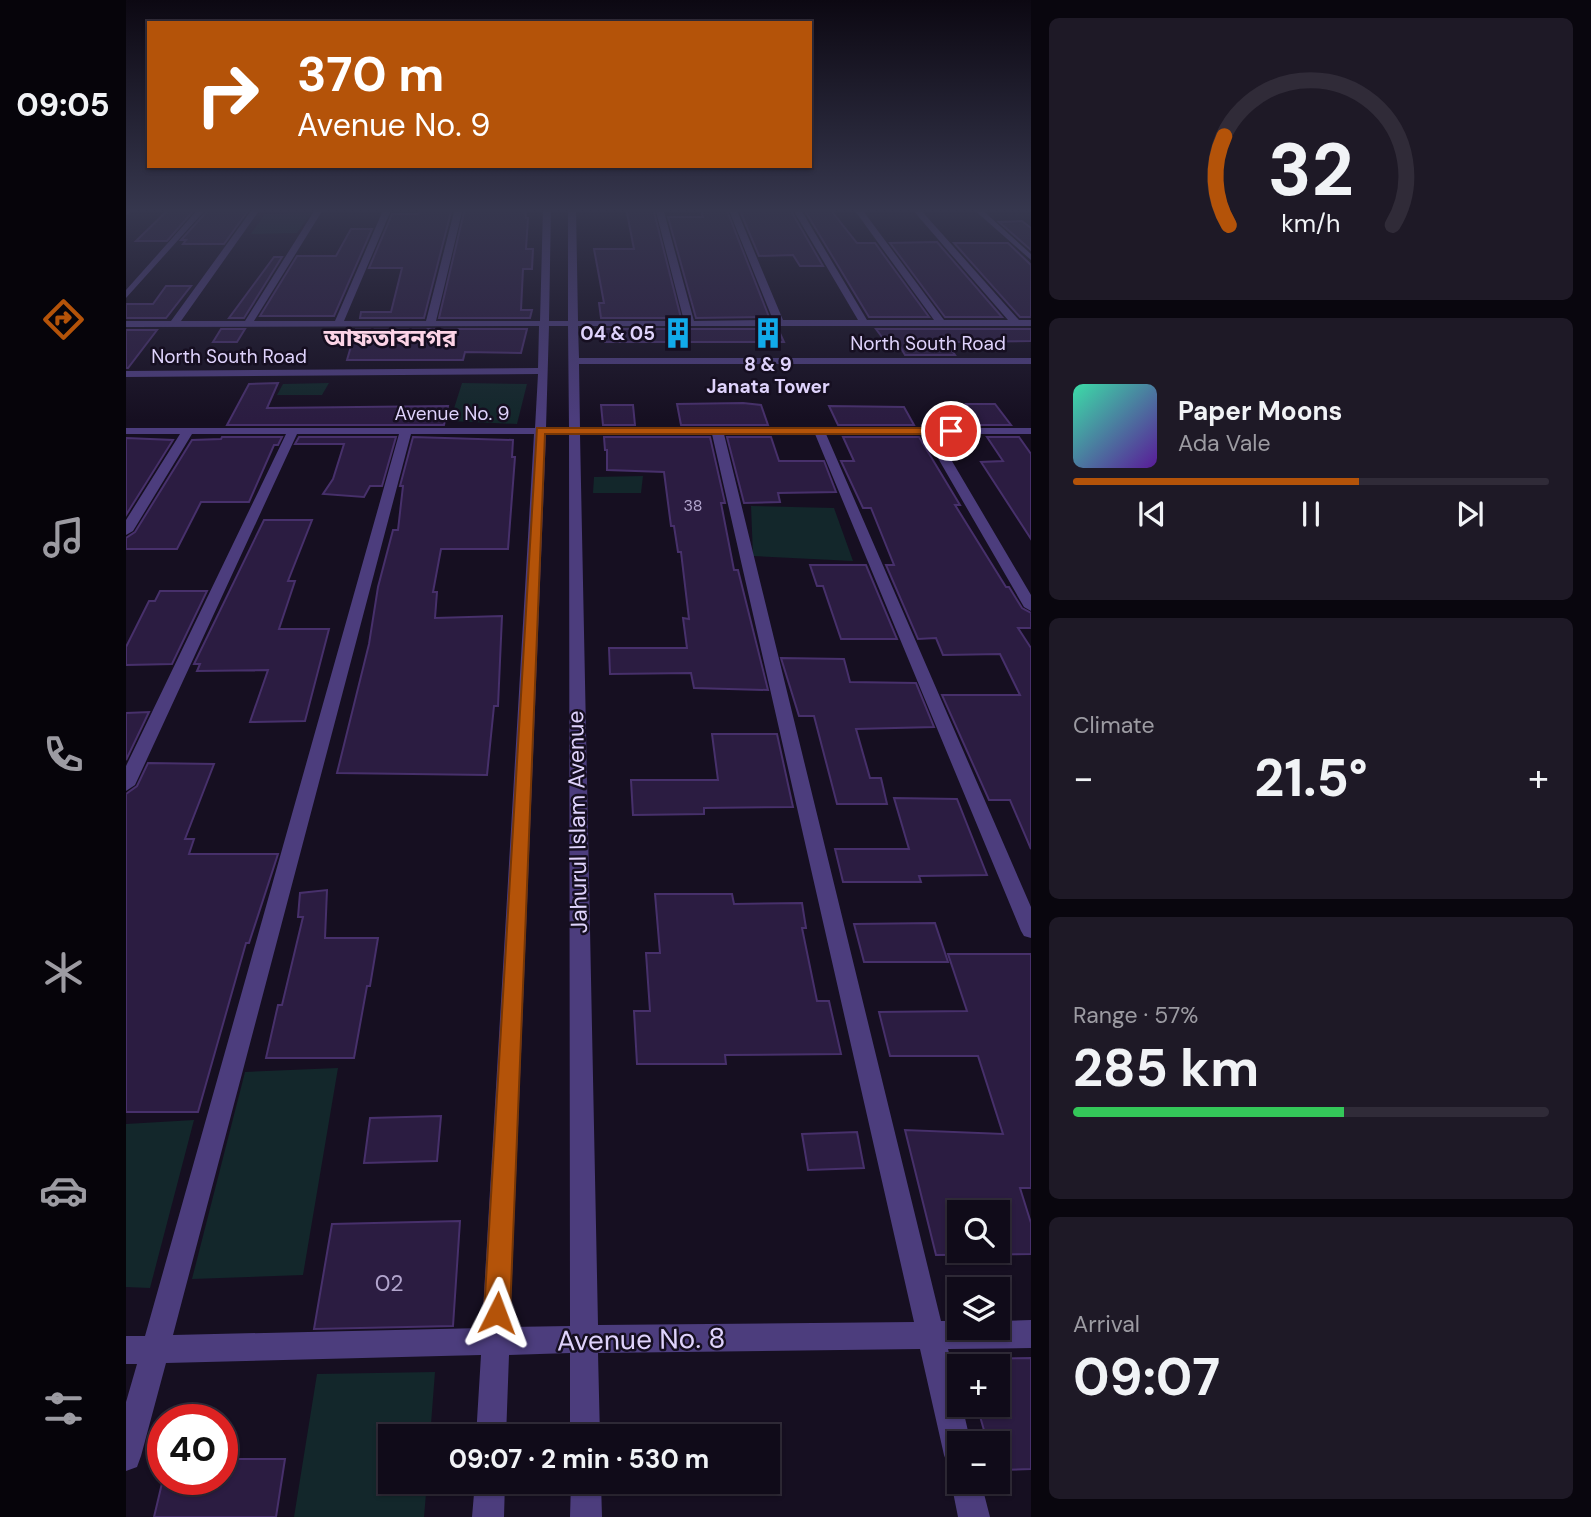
<!DOCTYPE html>
<meta charset="utf-8">
<style>
:root{--surface:#100b19;--page:#1e1926;--text:#f1f3f6;--muted:#9c9ba2;--line:#302b38;--accent:#b45309}
body{margin:0;font-family:"DM Sans","Noto Sans Bengali",sans-serif;background:var(--page);color:var(--text);height:100vh;display:flex;flex-direction:column;font-size:26px;white-space:nowrap}
*{box-sizing:border-box;margin:0}
p{font-size:23px;color:var(--muted)}
.icon{flex:none;width:38px;height:38px;fill:none;stroke:currentColor;stroke-width:2;stroke-linecap:round;stroke-linejoin:round}
.map{position:relative;flex:1;overflow:hidden}
.sheet{display:flex;flex-direction:column;gap:18px;padding:18px;background:#09060e;width:560px}
.sheet>*{flex:none}
.banner{position:absolute;left:21px;top:21px;width:665px;height:147px;border-radius:0px;box-shadow:0 2px 5px #0004,0 0 0 2px var(--line);background:#b45309;color:#fff;overflow:hidden}
.controls{position:absolute;left:821px;top:1200px;display:grid;gap:14px}
.controls a{display:grid;place-items:center;width:63px;height:63px;border-radius:0px;background:var(--surface);box-shadow:0 2px 5px #0004,0 0 0 2px var(--line);font-size:35px}
.speed{position:absolute;left:21px;top:1404px;display:flex;gap:14px;font-size:35px;font-weight:700;text-align:center}
.speed>*{display:grid;place-content:center;width:91px;height:91px;border-radius:50%;background:var(--surface);box-shadow:0 2px 5px #0004,0 0 0 2px var(--line);line-height:1}
.speed .limit{border:10px solid #d22;background:#fff;color:#111}
.pin{position:absolute;display:grid;place-items:center;width:60px;height:60px;color:#fff;margin:-30px;border:4px solid #fff;border-radius:50%;box-shadow:0 2px 7px #0007}
.me{position:absolute;width:77px;margin:-38px;rotate:3deg;stroke-linejoin:round;filter:drop-shadow(0 0 5px #0008)}
.turn{display:flex;align-items:center;gap:24px;height:147px;padding:0 35px;font-size:32px}
.turn .icon{width:91px;height:91px;stroke-width:2.5}
.turn b{display:block;font-size:49px;line-height:60px}
.big{font-size:52px;font-weight:700;line-height:1.1}
.sheet .tile{flex:1;display:flex;flex-direction:column;justify-content:center;gap:10px;min-width:0;padding:0 24px;border-radius:10px;background:var(--page)}
.sheet .dial{align-items:center;gap:0}
.dial svg{height:182px;overflow:visible;fill:none;stroke:var(--line);stroke-width:7;stroke-linecap:round;text-anchor:middle}
.dial text{fill:var(--text);stroke:none}
.song{display:flex;align-items:center;gap:21px}
.cover{width:84px;height:84px;border-radius:10px;background:linear-gradient(135deg,hsl(160 70% 55%),hsl(270 70% 35%))}
.played{height:7px;border-radius:4px;background:linear-gradient(90deg,var(--accent) 60%,var(--line) 60%)}
.keys{display:flex;justify-content:space-around;direction:ltr}
.heat{display:flex;justify-content:space-between;align-items:center;font-size:38px;direction:ltr}
.charge{height:10px;border-radius:5px;background:linear-gradient(90deg,#34c759 57%,var(--line) 0)}
.trip{position:absolute;left:252px;top:1424px;width:402px;height:70px;border-radius:0px;background:var(--surface);box-shadow:0 2px 5px #0004,0 0 0 2px var(--line);font-weight:700;line-height:70px;text-align:center}
main{display:flex;flex:1;min-height:0}
.menu{display:flex;flex-direction:column;width:126px;justify-content:space-around;align-items:center;background:#06040a;color:var(--muted)}
.menu .icon{width:49px;height:49px}
.menu .selected{color:var(--accent)}
.menu b{font-size:32px;color:var(--text)}
.map>svg:first-child{display:block}
.green{fill:#13272b}
.building{fill:#2b1c41;stroke:#47306b;stroke-width:2;fill-rule:evenodd}
.lines{fill:none;stroke-linecap:round;stroke-linejoin:round}
.minor{fill:#4c3d7d;fill-rule:evenodd}
.route{fill:#b45309;stroke:#753606;stroke-width:2}
.labels{text-anchor:middle;stroke-width:5;stroke-linejoin:round;paint-order:stroke}
.far-number-label{font-size:16px;fill:#b2a5cd}
.far-poi-label{font-size:19px;font-weight:bold;fill:#dfd3fc;stroke:#160f21;text-anchor:end}
.far-street-label{font-size:19px;fill:#dfd3fc;stroke:#160f21}
.street-label{font-size:23px;fill:#dfd3fc;stroke:#160f21}
.near-number-label{font-size:23px;fill:#b2a5cd}
.far-district-label{font-size:24px;font-weight:bold;fill:#fcd4e6;stroke:#160f21}
.near-street-label{font-size:28px;fill:#dfd3fc;stroke:#160f21}
</style>
<main>
<nav class="menu">
<b>09:05</b>
<svg class="icon selected" aria-label="directions" viewBox="0 0 24 24"><path d="M12 3l9 9-9 9-9-9zM9 14v-3h6M13 9l2 2-2 2"/></svg>
<svg class="icon" aria-label="music" viewBox="0 0 24 24"><path d="M9 18V5l10-2v13"/><circle cx="6" cy="18" r="3"/><circle cx="16" cy="16" r="3"/></svg>
<svg class="icon" aria-label="phone" viewBox="0 0 24 24"><path d="M5 4h4l2 5-3 2q2 4 5 5l2-3 5 2v4C11 20 4 13 5 4z"/></svg>
<svg class="icon" aria-label="climate" viewBox="0 0 24 24"><path d="M12 3v18M4 7l16 10M4 17L20 7"/></svg>
<svg class="icon" aria-label="car" viewBox="0 0 24 24"><path d="M5 17H2v-5l4-1 3-4h7l3 4 3 1v5h-3M9 17h6M6 11h13"/><circle cx="7" cy="17" r="2"/><circle cx="17" cy="17" r="2"/></svg>
<svg class="icon" aria-label="filters" viewBox="0 0 24 24"><path d="M4 7h16M4 17h16"/><circle cx="9" cy="7" r="2"/><circle cx="15" cy="17" r="2"/></svg>
</nav>
<div class="map">
<svg width="905" height="1517" viewBox="0 0 905 1517">
<rect width="100%" height="100%" fill="#160f21"/>
<path class="green" d="M185 213 171 233 125 234 139 214Z
M203 383 196 395H151L157 384Z
M336 383 401 384 391 424 324 421Z
M517 476 515 493H467L468 477Z
M625 506 708 508 727 561 627 556Z
M212 1068 177 1275 66 1279 119 1072Z
M68 1120 24 1288 0 1287V1124Z
M309 1372 304 1437H264V1482H301L298 1517H168L191 1374Z"/>
<path class="building" d="M44 208H70L41 241H10Z
M84 208H124L98 244H57L60 240H55Z
M295 208H326L298 318H234L235 312H265L276 268H243L266 214H292Z
M339 208H399L400 218H402L400 249H407L406 269H397L395 310H406L404 318H313Z
M500 208H527L555 318H475L473 303H478L468 249H508Z
M574 208H600L643 317 570 318 542 217H577Z
M681 208H703L731 243H749L803 317H743L679 211H682Z
M614 211H665L697 266H674L667 255 633 256Z
M896 221 905 228V250L873 222Z
M225 229H246L208 316H134L171 256H210Z
M811 242 876 317H819L764 243Z
M828 243H882L905 265V317H894Z
M148 257H156L118 318H103Z
M40 286H65L40 318H0V304H27Z
M95 329H119L111 342H87Z
M230 329H401L395 353 339 352 337 360H221Z
M477 329H652L658 342H479Z
M750 329H905V341L820 342 829 355H779L771 341H759Z
M0 330H31L2 368H0Z
M152 383 141 408 322 406 318 425H101L123 384Z
M617 403 635 405 642 425H555L551 404Z
M840 404H869L885 425H854Z
M475 405H507L509 425H477Z
M703 406 778 407 788 425H712Z
M96 437H156L152 445H148L123 502H75L51 549H0V538L9 532 66 440 95 439Z
M173 437H270L256 486H244L238 497 197 494 207 479 218 444H169Z
M287 437 387 440 386 457H389L382 549H315L307 592H311L309 618 376 616 372 706H368L361 775 211 773 243 644 252 587 267 530H272L277 486H274Z
M478 437H584L599 503H595L608 570H612L642 690 568 688 565 673 484 674 483 648H561L557 618 563 619 555 552H552L548 526H545L538 472 481 470V450H479Z
M601 437H645L653 461H698L710 492 652 493 654 502 618 503Z
M717 437H793L834 505H829L880 587H883L896 608 905 613V628H892L905 648V849L884 800H863L816 695H894L874 654 817 655 810 638 792 639 760 565H768L745 508H737L715 461H728Z
M861 437H893L905 454V539L855 462 877 461Z
M0 438 47 440 0 515Z
M138 520H186L162 581H169L153 629H203L179 721 124 722 142 670 71 671 74 664H68Z
M684 565H740L771 639H715L697 586H691Z
M34 591H81L46 664 0 665V647L23 601H29Z
M655 658 718 659 724 682 790 683 808 727 730 729 744 778H755L761 804H711L688 716H673Z
M23 712 0 760V713Z
M586 734H651L667 807 578 808V814L507 815 505 780H592Z
M22 763 88 764 59 839H68L63 854H152L123 943H120L72 1112H0V794L11 786Z
M768 798 831 799 861 875 793 876 795 882H717L709 849H783Z
M201 890 199 938H252L244 986H241L228 1058H140L152 1005H156L177 917H172L174 893Z
M529 894H606L608 904 676 903 680 928H676L691 1001H703L715 1054 599 1055 600 1064H511L508 1011H524L520 953H534Z
M809 923 822 962H738L728 924Z
M822 954H905V1188H894L905 1223V1254L810 1255 779 1130 877 1134 852 1056H764L753 1012 841 1011ZM833 1213H872V1251H833Z
M315 1116 311 1161 238 1163 244 1118Z
M731 1132 738 1168 682 1170 676 1134Z
M334 1221 327 1326 188 1329 206 1224Z
M905 1358V1469L872 1470V1444H862L851 1406 846 1405H872V1367H835L832 1359Z
M96 1459H159L150 1517H28L37 1479H96Z"/>
<g class="lines">
<path class="minor" d="M2 208H10L0 215Z
M73 208H81L0 298V290Z
M127 208H135L55 321H119L190 208H198L128 321H209L258 208H266L218 321H300L329 208H337L310 321H414L417 208H425L423 321H442V208H450L452 321H558L529 208H537L568 321 647 320 602 208H610L657 320H732L666 208H674L741 320H808L727 208H735L818 320H882L785 208H793L893 320H905V326H452L453 358H905V364H453L454 428H905V434H810L905 595V611L898 607 798 434H700L905 907V938L898 936 895 931 689 434H598L815 1321H833V1328H872V1321L905 1320V1348L822 1349 833 1393V1405H836L845 1444H833V1482H855L864 1517H832L825 1482 832 1470 822 1466 818 1455 794 1349 472 1353 474 1437H444V1353L383 1355 380 1437H350L355 1355 40 1363 15 1456 11 1467 0 1471V1402L11 1364H0V1336H19L273 434H171L9 785 0 791V766L160 434H66L7 531 0 535V520L54 434H0V428H409L412 374 0 377V371L412 368 413 326 0 327V321H45ZM423 326H442L443 428H420ZM285 434H408L356 1328 47 1335ZM420 434H443L444 1326 384 1327ZM454 434H586L788 1322 472 1325Z
M846 208H854L905 254V260Z
M349 1482H379L378 1517H346Z
M445 1482H475L476 1517H444Z"/>
</g>
<linearGradient id="sky" x2="0" y2="1"><stop stop-color="#0c0812"/><stop offset="0.5" stop-color="#36374e"/><stop offset="1" stop-color="#36374e" stop-opacity="0"/></linearGradient>
<rect width="905" height="420" fill="url(#sky)"/>
<path class="route" d="M411 428H825L831 431 825 434H419L384 1313 380 1322 371 1325 362 1322 358 1313Z"/>
<defs>
<symbol id="building-bare" viewBox="-9 -9 18 18"><path d="M-4-6H4V6H1V3H-1V6H-4ZM-2.5-4.3h1.7v1.8h-1.7ZM.8-4.3h1.7v1.8H.8ZM-2.5-1h1.7V.8h-1.7ZM.8-1h1.7V.8H.8Z" fill="#11aaea" stroke="#160f21" stroke-width="2.5" paint-order="stroke"/></symbol>
</defs>
<g fill-rule="evenodd">
<use href="#building-bare" x="530" y="311" width="44" height="44"/>
<use href="#building-bare" x="620" y="311" width="44" height="44"/>
</g>
<g class="labels">
<g class="far-number-label">
<text x="567" y="511">38</text>
</g>
<g class="far-poi-label">
<text x="529" y="340">04 &amp; 05</text>
<text x="642" y="371" text-anchor="middle">8 &amp; 9<tspan x="642" dy="22">Janata Tower</tspan></text>
</g>
<g class="far-street-label">
<text x="802" y="350">North South Road</text>
<text x="103" y="363">North South Road</text>
<text x="326" y="420">Avenue No. 9</text>
</g>
<g class="street-label">
<text transform="translate(451 822) rotate(-91)" y="8">Jahurul Islam Avenue</text>
</g>
<g class="near-number-label">
<text x="263" y="1291">02</text>
</g>
<g class="far-district-label">
<text x="264" y="346">আফতাবনগর</text>
</g>
<g class="near-street-label">
<text transform="translate(515 1339) rotate(-1)" y="10">Avenue No. 8</text>
</g>
</g>
</svg>
<div class="controls">
<a><svg class="icon" aria-label="search" viewBox="0 0 24 24"><circle cx="10" cy="10" r="6"/><path d="M15 15l6 6"/></svg></a>
<a><svg class="icon" aria-label="layers" viewBox="0 0 24 24"><path d="M12 4l9 5-9 5-9-5zM3 14l9 5 9-5"/></svg></a>
<a>+</a>
<a>−</a>
</div>
<div class="speed"><div class="limit">40</div></div>
<div class="pin" style="left:825px;top:431px;background:#d93025"><svg class="icon" aria-label="arrive" viewBox="0 0 24 24"><path d="M6 21V4h12l-3 4 3 4H6"/></svg></div>
<svg class="me" style="left:371px;top:1313px" viewBox="-20 -20 40 40"><path d="M0-17L14 15 0 8-14 15z" fill="#b45309" stroke="#fff" stroke-width="4"/></svg>
<div class="trip">09:07 · 2 min · 530 m</div>
<div class="banner">
<div class="turn"><svg class="icon" aria-label="right" viewBox="0 0 24 24"><path d="M7 20v-9h11M14 6l5 5-5 5"/></svg><div><b>370 m</b>Avenue No. 9</div></div>
</div>
</div>
<section class="sheet">
<div class="tile dial"><svg viewBox="0 0 100 80">
<path d="M14 69A42 42 0 1 1 86 69"/>
<path d="M14 69A42 42 0 0 1 12 30" stroke="#b45309"/>
<text x="50" y="56" font-size="32" font-weight="700">32</text>
<text x="50" y="72" font-size="11">km/h</text>
</svg></div>
<div class="tile">
<div class="song"><i class="cover"></i><div><b>Paper Moons</b><p>Ada Vale</p></div></div>
<div class="played"></div>
<div class="keys"><svg class="icon" aria-label="previous" viewBox="0 0 24 24"><path d="M18 5L8 12l10 7zM5 5v14"/></svg><svg class="icon" aria-label="pause" viewBox="0 0 24 24"><path d="M8 5v14M16 5v14"/></svg><svg class="icon" aria-label="next" viewBox="0 0 24 24"><path d="M6 5l10 7-10 7zM19 5v14"/></svg></div>
</div>
<div class="tile"><p>Climate</p>
<div class="heat"><a>−</a><b class="big">21.5°</b><a>+</a></div>
</div>
<div class="tile"><p>Range · 57%</p><b class="big">285 km</b><div class="charge"></div></div>
<div class="tile"><p>Arrival</p><b class="big">09:07</b></div>
</section>
</main>
